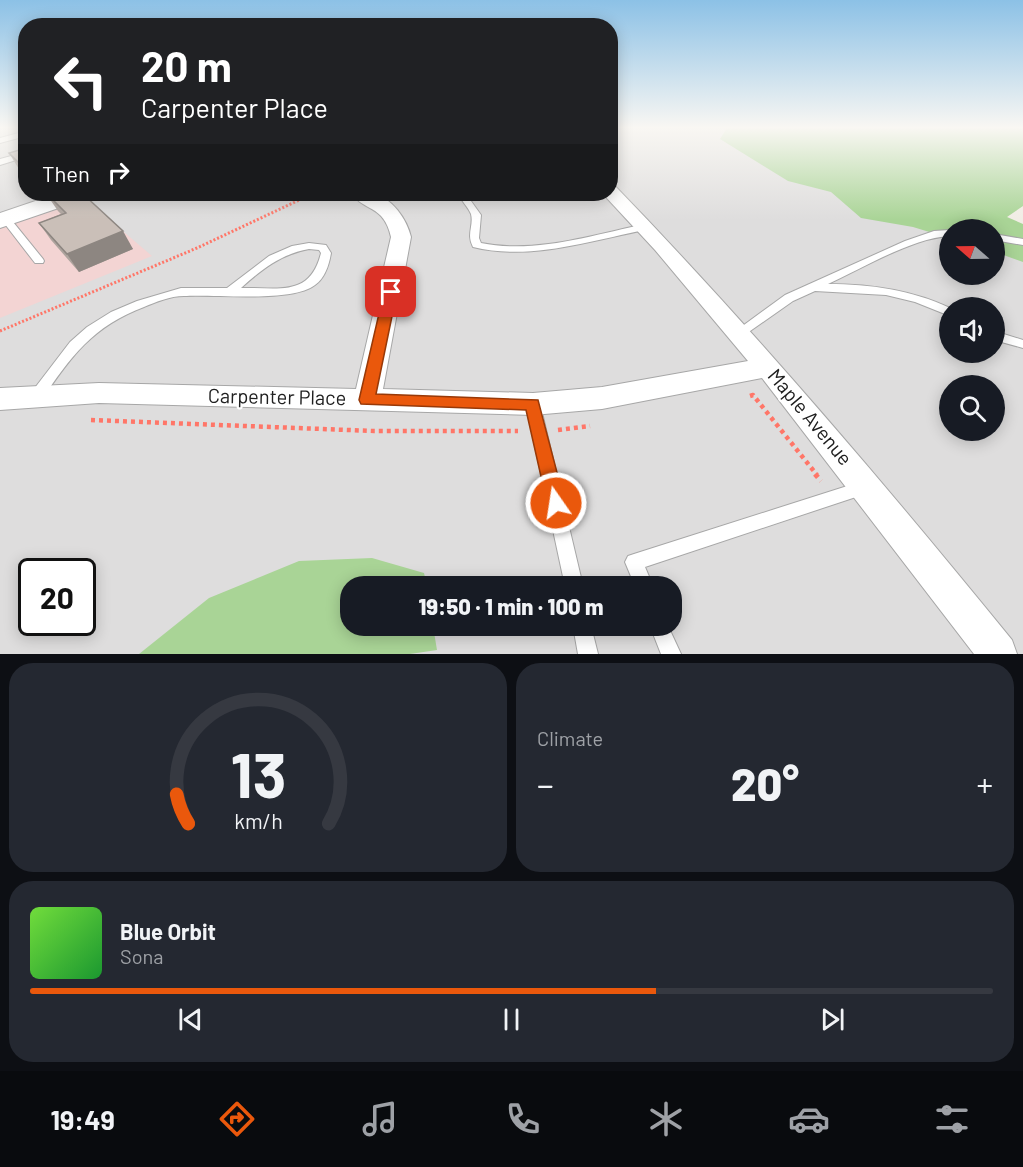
<!DOCTYPE html>
<meta charset="utf-8">
<style>
:root{--surface:#171b24;--page:#242831;--text:#f1f3f6;--muted:#9ea1a6;--line:#363941;--accent:#ea580c}
body{margin:0;font-family:Barlow,sans-serif;background:var(--page);color:var(--text);height:100vh;display:flex;flex-direction:column;font-size:22px;white-space:nowrap}
*{box-sizing:border-box;margin:0}
p{font-size:20px;color:var(--muted)}
.icon{flex:none;width:33px;height:33px;fill:none;stroke:currentColor;stroke-width:2;stroke-linecap:round;stroke-linejoin:round}
.map{position:relative;height:654px;overflow:hidden}
.details{display:flex;flex-direction:column;gap:9px;padding:9px;background:#0d0f14;flex:1}
.details>*{flex:none}
.banner{position:absolute;left:18px;top:18px;width:600px;height:183px;border-radius:24px;box-shadow:0 3px 15px #0003;background:#202124;color:#fff;overflow:hidden}
.needle{width:39px;rotate:290deg}
.controls{position:absolute;left:939px;top:219px;display:grid;gap:12px}
.controls a{display:grid;place-items:center;width:66px;height:66px;border-radius:50%;background:var(--surface);box-shadow:0 3px 15px #0003;font-size:30px}
.speed{position:absolute;left:18px;top:558px;display:flex;gap:12px;font-size:30px;font-weight:700;text-align:center}
.speed>*{display:grid;place-content:center;width:78px;height:78px;border-radius:50%;background:var(--surface);box-shadow:0 3px 15px #0003;line-height:1}
.speed .limit{border:3px solid #111;border-radius:9px;background:#fff;color:#111}
.pin{position:absolute;display:grid;place-items:center;width:51px;height:51px;color:#fff;margin:-26px;border-radius:12px;box-shadow:0 3px 9px #0006}
.me{position:absolute;width:66px;margin:-33px;rotate:347deg;stroke-linejoin:round;filter:drop-shadow(0 0 4px #0008)}
.turn{display:flex;align-items:center;gap:21px;height:126px;padding:0 24px;font-size:27px}
.turn .icon{width:78px;height:78px;stroke-width:2.5}
.turn b{display:block;font-size:42px;line-height:51px}
.then{display:flex;align-items:center;height:57px;padding:0 24px;background:#0003;gap:12px;font-size:22px}
.big{font-size:45px;font-weight:800;line-height:1.1}
.details .widget{flex:1;display:flex;flex-direction:column;justify-content:center;gap:9px;min-width:0;padding:0 21px;border-radius:24px;background:var(--page)}
.details .dial{align-items:center;gap:0}
.dial svg{height:156px;overflow:visible;fill:none;stroke:var(--line);stroke-width:7;stroke-linecap:round;text-anchor:middle}
.dial text{fill:var(--text);stroke:none}
.song{display:flex;align-items:center;gap:18px}
.cover{width:72px;height:72px;border-radius:9px;background:linear-gradient(135deg,hsl(100 70% 55%),hsl(130 70% 35%))}
.played{height:6px;border-radius:3px;background:linear-gradient(90deg,var(--accent) 65%,var(--line) 65%)}
.keys{display:flex;justify-content:space-around;direction:ltr}
.heat{display:flex;justify-content:space-between;align-items:center;font-size:33px;direction:ltr}
.details .tiles{flex:1;display:grid;gap:9px;grid-template-columns:1fr 1fr}
.widget:last-child{grid-column:span 2}
.trip{position:absolute;left:340px;top:576px;width:342px;height:60px;border-radius:24px;background:var(--surface);box-shadow:0 3px 15px #0003;font-weight:800;line-height:60px;text-align:center}
.dock{display:flex;height:96px;justify-content:space-around;align-items:center;background:#090b0e;color:var(--muted)}
.dock .icon{width:42px;height:42px}
.dock .selected{color:var(--accent)}
.dock b{font-size:27px;color:var(--text)}
.map>svg:first-child{display:block}
.residential{fill:#dedddd;fill-rule:evenodd}
.commercial{fill:#f3d4d3}
.forest{fill:#a9d496}
.lines{fill:none;stroke-linecap:round;stroke-linejoin:round}
.service-casing{stroke:#a7a7a7;stroke-width:2}
.minor-casing{stroke:#a7a7a7;stroke-width:2}
.tertiary-casing{stroke:#a7a7a7;stroke-width:2}
.path-far2{stroke:#ff7668;stroke-width:3;stroke-dasharray:2 2;stroke-linecap:butt}
.path-far1{stroke:#ff7668;stroke-width:4.5;stroke-dasharray:4 4;stroke-linecap:butt}
.path{stroke:#ff7668;stroke-width:5;stroke-dasharray:4.5 4.5;stroke-linecap:butt}
.service{fill:#fff;fill-rule:evenodd}
.minor{fill:#fff;fill-rule:evenodd}
.tertiary{fill:#fff;fill-rule:evenodd}
.wall{fill:#aea49e}
.shaded-wall{fill:#8d8681}
.building{fill:#cabfb8;stroke:#8d8681;stroke-width:1.5}
.route{fill:#ea580c;stroke:#983908;stroke-width:1.5}
.labels{text-anchor:middle;stroke-width:4.5;stroke-linejoin:round;paint-order:stroke}
.street-label{font-size:20px;fill:#202020;stroke:#fff}
</style>
<div class="map">
<svg width="1023" height="654" viewBox="0 0 1023 654">
<rect width="100%" height="100%" fill="#f1ede5"/>
<path class="residential" d="M0 128H25L26 194H610L611 128H960L900 160 1023 234V654H0ZM950 230H994V274H950ZM950 308H994V352H950ZM950 386H994V430H950ZM32 572H82V622H32ZM351 586H672V626H351Z"/>
<path class="commercial" d="M83 197 152 256 0 318V228Z"/>
<path class="forest" d="M727 128H1023V206L1007 217 1023 224V262L995 252 994 230H950L949 238 913 227 861 218 831 192 788 181 720 139Z
M372 558 424 573 427 586H351V626H433L437 650 410 654H139L209 598 299 561Z"/>
<g class="lines">
<defs>
<path id="service" d="M26 131V136L0 143V138Z
M26 152V157L0 165V159Z
M458 194H466L481 215 479 238 481 243C535 254 593 235 645 224L650 227 645 230C589 241 530 261 473 247 466 234 474 226 471 214 468 207 461 200 458 194Z
M6 216 9 217 43 259 44 261 43 263H35L1 219Z
M950 230V236C912 238 863 268 828 284 870 284 912 290 950 308V316L915 302 886 295 815 291 793 301 743 336H735L733 333 785 295 905 241 934 231Z
M994 234 1023 239V245L994 240Z
M309 243 326 245 331 253C329 265 325 278 315 285 292 303 215 294 184 296 170 296 156 302 144 307 93 326 70 357 41 401L36 402 31 401 29 397 31 393 70 342 87 327 111 312 137 301 181 288H227L269 256 292 246ZM309 249 319 250 321 253C310 298 278 287 241 288 261 270 281 254 309 249Z
M994 331 1023 340V348L994 340Z
M533 399 538 400 540 404 583 586H565L526 404 528 400Z
M863 481 868 483 871 488 868 493 645 567 653 586H635L625 562 628 556 634 554Z
M573 626H591L598 654H578Z
M650 626H668L681 654H661Z"/>
<path id="minor" d="M610 186 616 187C756 332 885 484 1012 640L1017 654H974L762 378 602 409 533 415 99 403 0 410V388L99 383 356 389 391 237C384 204 362 211 353 194 360 194 367 192 373 194 392 197 407 220 411 237L383 389 533 393 602 387 748 361 655 250 604 195 610 194Z"/>
<path id="tertiary" d="M56 194H88L85 199 0 228V213Z"/>
</defs>
<use href="#service" class="service-casing"/>
<use href="#minor" class="minor-casing"/>
<use href="#tertiary" class="tertiary-casing"/>
<path class="path-far2" d="M0 331 197 248 312 194"/>
<path class="path-far1" d="M750 396 753 395 817 475
M91 420 374 431H518
M558 430 590 426"/>
<path class="path" d="M815 474 821 481"/>
<use href="#service" class="service"/>
<use href="#minor" class="minor"/>
<use href="#tertiary" class="tertiary"/>
</g>
<path class="wall" d="M26 148V177L22 174 9 153Z
M41 194H83L133 249 79 272 51 240 39 223 61 214 58 211 47 195 44 196Z"/>
<path class="shaded-wall" d="M123 231 133 249 79 272 67 254Z"/>
<path class="building" d="M26 148V170L9 153Z
M47 194H83L123 231 67 254 39 223 66 213Z"/>
<linearGradient id="sky" x2="0" y2="1"><stop stop-color="#8cc1e6"/><stop offset="0.58" stop-color="#f9f7f3"/><stop offset="1" stop-color="#f9f7f3" stop-opacity="0"/></linearGradient>
<rect width="1023" height="220" fill="url(#sky)"/>
<path class="route" d="M391 288 397 292 376 394 538 400 565 503 562 509 556 511 549 509 547 503 526 410 361 404 359 400 384 292Z"/>
<g class="labels">
<g class="street-label">
<text transform="translate(277 397) rotate(1)" y="7">Carpenter Place</text>
<text transform="translate(810 417) rotate(50)" y="7">Maple Avenue</text>
</g>
</g>
</svg>
<div class="controls">
<a><svg class="needle" viewBox="-14 -14 28 28"><path d="M0-13l5 13h-10z" fill="#e53935"/><path d="M0 13l5-13h-10z" fill="#9ea1a6"/></svg></a>
<a><svg class="icon" aria-label="sound" viewBox="0 0 24 24"><path d="M4 9h4l5-4v14l-5-4H4zM17 9q2 3 0 6"/></svg></a>
<a><svg class="icon" aria-label="search" viewBox="0 0 24 24"><circle cx="10" cy="10" r="6"/><path d="M15 15l6 6"/></svg></a>
</div>
<div class="speed"><div class="limit">20</div></div>
<div class="pin" style="left:391px;top:292px;background:#d93025"><svg class="icon" aria-label="arrive" viewBox="0 0 24 24"><path d="M6 21V4h12l-3 4 3 4H6"/></svg></div>
<svg class="me" style="left:556px;top:503px" viewBox="-20 -20 40 40"><circle r="17" fill="#ea580c" stroke="#fff" stroke-width="3"/><path d="M0-11L8 9 0 5-8 9z" fill="#fff"/></svg>
<div class="trip">19:50 · 1 min · 100 m</div>
<div class="banner">
<div class="turn"><svg class="icon" aria-label="left" viewBox="0 0 24 24"><path d="M17 20v-9H6M10 6l-5 5 5 5"/></svg><div><b>20 m</b>Carpenter Place</div></div>
<div class="then">Then<svg class="icon" aria-label="right" viewBox="0 0 24 24"><path d="M7 20v-9h11M14 6l5 5-5 5"/></svg></div>
</div>
</div>
<section class="details">
<div class="tiles">
<div class="widget dial"><svg viewBox="0 0 100 80">
<path d="M14 69A42 42 0 1 1 86 69"/>
<path d="M14 69A42 42 0 0 1 8 54" stroke="#ea580c"/>
<text x="50" y="56" font-size="32" font-weight="700">13</text>
<text x="50" y="72" font-size="11">km/h</text>
</svg></div>
<div class="widget"><p>Climate</p>
<div class="heat"><a>−</a><b class="big">20°</b><a>+</a></div>
</div>
<div class="widget">
<div class="song"><i class="cover"></i><div><b>Blue Orbit</b><p>Sona</p></div></div>
<div class="played"></div>
<div class="keys"><svg class="icon" aria-label="previous" viewBox="0 0 24 24"><path d="M18 5L8 12l10 7zM5 5v14"/></svg><svg class="icon" aria-label="pause" viewBox="0 0 24 24"><path d="M8 5v14M16 5v14"/></svg><svg class="icon" aria-label="next" viewBox="0 0 24 24"><path d="M6 5l10 7-10 7zM19 5v14"/></svg></div>
</div>
</div>
</section>
<nav class="dock">
<b>19:49</b>
<svg class="icon selected" aria-label="directions" viewBox="0 0 24 24"><path d="M12 3l9 9-9 9-9-9zM9 14v-3h6M13 9l2 2-2 2"/></svg>
<svg class="icon" aria-label="music" viewBox="0 0 24 24"><path d="M9 18V5l10-2v13"/><circle cx="6" cy="18" r="3"/><circle cx="16" cy="16" r="3"/></svg>
<svg class="icon" aria-label="phone" viewBox="0 0 24 24"><path d="M5 4h4l2 5-3 2q2 4 5 5l2-3 5 2v4C11 20 4 13 5 4z"/></svg>
<svg class="icon" aria-label="climate" viewBox="0 0 24 24"><path d="M12 3v18M4 7l16 10M4 17L20 7"/></svg>
<svg class="icon" aria-label="car" viewBox="0 0 24 24"><path d="M5 17H2v-5l4-1 3-4h7l3 4 3 1v5h-3M9 17h6M6 11h13"/><circle cx="7" cy="17" r="2"/><circle cx="17" cy="17" r="2"/></svg>
<svg class="icon" aria-label="filters" viewBox="0 0 24 24"><path d="M4 7h16M4 17h16"/><circle cx="9" cy="7" r="2"/><circle cx="15" cy="17" r="2"/></svg>
</nav>
